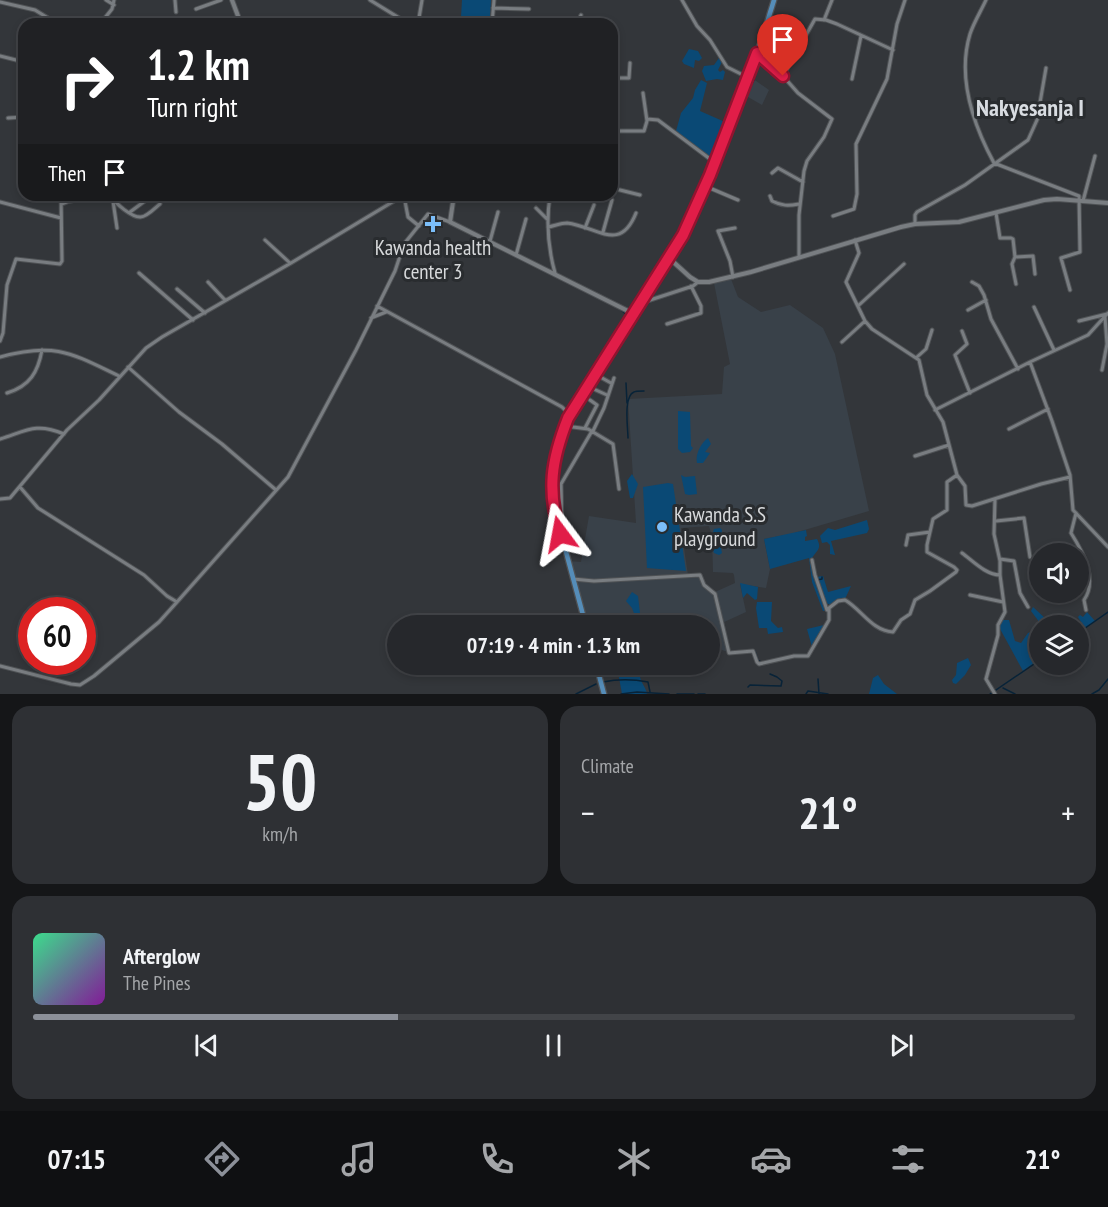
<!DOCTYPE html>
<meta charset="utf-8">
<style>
:root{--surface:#26282c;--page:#2e3034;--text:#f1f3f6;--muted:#a4a6a9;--line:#424448;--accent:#8c9099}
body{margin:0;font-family:"PT Sans Narrow",sans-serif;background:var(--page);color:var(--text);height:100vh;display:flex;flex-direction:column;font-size:22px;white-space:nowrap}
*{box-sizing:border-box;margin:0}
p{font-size:20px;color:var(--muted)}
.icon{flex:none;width:33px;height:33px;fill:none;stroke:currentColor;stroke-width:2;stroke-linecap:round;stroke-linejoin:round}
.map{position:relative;height:694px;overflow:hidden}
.sheet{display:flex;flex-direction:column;gap:12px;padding:12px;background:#151618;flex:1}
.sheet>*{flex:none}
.banner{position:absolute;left:18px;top:18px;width:600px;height:183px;border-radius:18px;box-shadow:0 3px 9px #0003,0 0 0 2px var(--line);background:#202124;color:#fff;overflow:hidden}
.tools{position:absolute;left:1029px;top:543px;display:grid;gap:12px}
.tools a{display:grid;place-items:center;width:60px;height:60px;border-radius:50%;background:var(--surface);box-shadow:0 3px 9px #0003,0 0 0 2px var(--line);font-size:30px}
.speed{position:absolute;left:18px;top:597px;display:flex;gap:12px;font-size:30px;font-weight:700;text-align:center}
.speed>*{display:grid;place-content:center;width:78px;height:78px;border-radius:50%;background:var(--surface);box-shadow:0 3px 9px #0003,0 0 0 2px var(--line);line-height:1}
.speed .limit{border:9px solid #d22;background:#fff;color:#111}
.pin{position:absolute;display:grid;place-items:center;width:51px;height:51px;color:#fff;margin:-62px -26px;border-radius:50% 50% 50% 0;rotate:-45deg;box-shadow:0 0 6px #0007}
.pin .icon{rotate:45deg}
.me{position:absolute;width:66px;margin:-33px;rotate:347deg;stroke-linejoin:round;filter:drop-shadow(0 0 4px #0008)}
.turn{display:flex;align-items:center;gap:21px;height:126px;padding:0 30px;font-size:27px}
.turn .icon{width:78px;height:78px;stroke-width:2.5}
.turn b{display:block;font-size:42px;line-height:51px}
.then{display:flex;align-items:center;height:57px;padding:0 30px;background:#0003;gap:12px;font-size:22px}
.big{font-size:45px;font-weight:700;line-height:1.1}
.sheet .widget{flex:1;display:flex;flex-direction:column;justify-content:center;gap:9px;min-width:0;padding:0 21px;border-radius:18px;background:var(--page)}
.sheet .dial{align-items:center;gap:0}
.dial b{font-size:78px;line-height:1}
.song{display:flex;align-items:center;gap:18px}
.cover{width:72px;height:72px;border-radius:9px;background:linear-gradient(135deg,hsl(150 70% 55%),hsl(290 70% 35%))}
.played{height:6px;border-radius:3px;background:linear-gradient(90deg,var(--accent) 35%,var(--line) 35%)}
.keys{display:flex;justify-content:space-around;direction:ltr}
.heat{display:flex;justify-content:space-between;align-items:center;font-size:33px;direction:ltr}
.sheet .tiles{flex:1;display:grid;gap:12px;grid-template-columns:1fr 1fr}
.widget:last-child{grid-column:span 2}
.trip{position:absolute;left:387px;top:615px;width:333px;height:60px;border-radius:30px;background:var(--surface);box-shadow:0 3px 9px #0003,0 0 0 2px var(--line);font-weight:700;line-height:60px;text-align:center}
.menu{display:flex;height:96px;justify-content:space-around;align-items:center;background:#0f1012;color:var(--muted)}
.menu .icon{width:42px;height:42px}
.menu .active{color:var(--accent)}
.menu b{font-size:27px;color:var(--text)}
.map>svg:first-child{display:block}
.built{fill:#394149}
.green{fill:#0a4975}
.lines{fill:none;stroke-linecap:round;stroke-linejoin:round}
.stream{stroke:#082338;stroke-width:1.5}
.street-casing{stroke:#4f5255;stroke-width:5}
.secondary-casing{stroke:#4f5255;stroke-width:6}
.primary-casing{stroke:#4f5255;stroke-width:7}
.street{stroke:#797d81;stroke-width:3}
.secondary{stroke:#797d81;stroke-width:4}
.primary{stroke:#558db9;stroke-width:4.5}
.route-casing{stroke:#92132f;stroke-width:15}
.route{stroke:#e11d48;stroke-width:10}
.poi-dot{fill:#7bbef9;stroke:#292c2f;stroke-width:2}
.labels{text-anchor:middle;stroke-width:6;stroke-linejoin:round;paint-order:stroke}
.poi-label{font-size:21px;fill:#d7d9db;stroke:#292c2f}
.quarter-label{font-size:24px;font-weight:bold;fill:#d8dce1;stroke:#292c2f}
</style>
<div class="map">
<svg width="1108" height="694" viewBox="0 0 1108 694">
<rect width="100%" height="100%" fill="#33363a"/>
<path class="built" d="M749 76 769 90 762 105 741 93Z
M731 279 738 297 761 312 790 305 823 328 835 354 869 511 791 534 764 539 770 569 766 588 740 584 746 612 722 623 715 592 735 583 734 575 733 573 713 572 712 537 709 526 681 528 688 575 594 580 574 578 568 561 581 562 589 516 636 523 628 399 722 394 724 367 730 364 714 283Z
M699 577 703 585 713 593 728 652 710 646V626L586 625 576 581 607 582Z"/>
<path class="green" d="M462 0H491L490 19 461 17Z
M689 49 698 51 702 58 699 61 695 60 694 68 684 64 682 61Z
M719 58 722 62 718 70 720 72 723 70 725 72 723 80 717 79 706 81 702 71 704 66 714 65Z
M701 80 707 83 700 111 725 122 711 160 676 131 681 113 693 98 695 90Z
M678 411 690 412 691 446 693 448 690 452 682 453 678 449Z
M708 438 711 444 705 452 710 453 703 463H697C695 454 701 443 708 438Z
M632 474 638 484 633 498H630L627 481Z
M681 475 685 477 695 476 697 494 689 495 685 494Z
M668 483 673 484 686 571 647 568 643 487Z
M867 520 869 529 867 533 831 541 835 555 830 554V545L827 542 822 543 820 536 828 528 835 530Z
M720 528 722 530 720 544 722 553 719 555 714 553 710 542 714 529Z
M806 530 807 536 805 537V541L817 539C823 550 815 551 811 560L815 581 827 610 823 611 812 582 809 558 770 569 764 539Z
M823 576 828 592 851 586 845 599 831 605 826 603 816 577Z
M740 583 758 587 757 599 755 600 747 593 743 598Z
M632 592 638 596 641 622 639 625H622L624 623 637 621 632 608 626 601Z
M757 602H772L771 621 778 628 782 627 783 632 768 634 767 628H759L756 608Z
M1033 607 1046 619H1047L1049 622 1047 625H1042L1043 622 1040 623 1031 611Z
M1087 612 1095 621 1079 633 1078 626 1074 625 1081 622 1078 617 1080 615 1083 617Z
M1002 620H1009L1015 641 1021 643 1028 633 1039 629V659L1023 671 999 627Z
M824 625 812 647 807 629Z
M968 658 971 665 965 675 956 684 953 683 952 680 956 675 957 663Z
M611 665C632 665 661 658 676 676L640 673C639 682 646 686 647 694H622L618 672 600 674 598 669 610 668Z
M878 675 884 684 897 694H869L873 678Z"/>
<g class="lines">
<path class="stream" d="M746 95 754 80
M621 310 628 316
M626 383 627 403
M628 438C628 429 623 396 634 392 635 391 642 391 644 391
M817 580 822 579V577
M690 615 693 626
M658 616 664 614
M645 626 653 616H655
M1078 633 1108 612
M755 651 758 660 761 662
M1078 662H1079
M818 679 819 694
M603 682C618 679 632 679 648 682L650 692
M748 687 750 685 781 686 782 681 777 677 770 674
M1003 688 1015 694
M576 694 596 684
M621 694 637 692 669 694
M677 694H694
M698 694H705
M806 694 808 691 828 694
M990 694 1040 660
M1092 694 1099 690 1108 679"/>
<defs>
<path id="street" d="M106 0 114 5
M175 0 176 12
M370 0 409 24
M682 0 697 26 710 40 727 67 747 77
M986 0C981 11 974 22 970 34 957 77 973 124 994 163L1079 196 1080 252 1061 258 1070 290
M0 2 35 10 56 23 62 21 71 24
M493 8 529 9
M196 9 221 0
M824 20 832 0
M100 24 112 9 114 0
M418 24 422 0
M492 24 494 0
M577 24 581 15
M757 53 783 76 798 93 832 119 824 137 807 161 804 171 799 215V257
M0 56 24 62
M783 76 815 19 826 20 837 24 893 50
M612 78H629L630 63
M852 79 861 36
M8 118 24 117
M647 119 658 120 714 162
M612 131H644L647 121 643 93
M772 173 778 168 803 182
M705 186 738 200
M612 188 640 195
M550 195C546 222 548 248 555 273
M404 196 408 217 419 226
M770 196 772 201C782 206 788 206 799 204
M113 197C115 204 132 217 140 217 146 218 156 207 160 204
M113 201 117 228
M1083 201 1095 156
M0 202 61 218
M62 204C79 195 99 205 116 195
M536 208 548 220
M130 212 153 195
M996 213 1000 238H1011L1013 239 1015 257 1012 264 1016 284
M833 216 854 209 857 194 856 144 887 79 897 24 905 0
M915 224V215L917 212 965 185 1028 140 1037 120 1046 68
M548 227C554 226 561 223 567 223 598 227 620 253 636 213
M585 228 594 205
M603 232 612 200
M265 240 290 263
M855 240 859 253 846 282 865 321 872 329 919 360 927 395 943 422 957 475 965 486 966 505 972 506 1041 484 1070 477
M490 241 498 212
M516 255 526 219
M1015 257 1033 256 1035 274
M139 273 193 320
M733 277 730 261 718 231 735 228
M208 282 225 300
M972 282 979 286 984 295 991 319 1018 369
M177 289 205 313
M641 303 693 286 698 282
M859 305 904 264
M377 306 562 407 570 415
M1034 307 1054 350
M968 310 986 300
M1108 313 1088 335 1030 362 1052 421 1070 475 1073 510 1108 547
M371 318 386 312
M1079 321 1107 314
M667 324 701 313V306L691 286
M962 331 967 344 955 355 970 393
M0 341 3 333 7 285 16 259 60 264 62 261 61 195
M842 342 865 321
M0 357C55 342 71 353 119 376
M917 357 926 349 932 330
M128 367 179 412 222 444 276 490
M1102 370 1107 344 1105 317
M595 374 611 383
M587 386 607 395
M7 393C30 386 38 372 42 350
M935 410 1030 362
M566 424 573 427 588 429 613 444 619 489
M585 428 597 405 590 400
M1009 429 1048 409
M593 431 604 408 614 378
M0 439C26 431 36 422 64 434
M915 456 949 445
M20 487 38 508 144 575 167 596 177 602 288 477 356 350 395 271 404 244 428 214 450 222
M0 499 10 498 67 430 99 400 146 348 162 337 291 263 404 195
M1076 513 1071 533C1083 552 1098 580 1084 600L1086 610
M996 521 1024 518 1030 557
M559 530 562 527 561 484 592 431
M906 545 908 535 930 532
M962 553C973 561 986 575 1000 575
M1000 559 1014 561 1020 593 1028 607
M812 560 815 575 827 610
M573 579 594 581 700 575 704 585 715 594 729 653 753 651 757 662 759 664 794 656H808L829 620V608L838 601 845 600C861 609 872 631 893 632L901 620 910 614 915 600 930 591 956 572 957 570 954 567 927 552V545L933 519 947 510V482L957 475
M970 595 1003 602
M0 666 71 684 80 685 94 676 159 622 177 602
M995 694 986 679 998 635V625L1005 612 1000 575V561L994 534 995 499"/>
<path id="secondary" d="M232 0 241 24
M454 195 450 222 634 314
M669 258 690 277 698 282H709L751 272 901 227 915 224 959 222 1044 200 1057 199 1108 203"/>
<path id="primary" d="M586 626 552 500 551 478 560 436 574 407 641 303 689 222 710 175 762 39 774 0
M596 664 604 694"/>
</defs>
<use href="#street" class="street-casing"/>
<use href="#secondary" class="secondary-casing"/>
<use href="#primary" class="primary-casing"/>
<use href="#street" class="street"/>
<use href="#secondary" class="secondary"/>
<use href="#primary" class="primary"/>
</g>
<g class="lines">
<defs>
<path id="route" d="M560 534C547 490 551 461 568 418L683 235 710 175 757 53 783 76"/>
</defs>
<use href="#route" class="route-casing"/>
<use href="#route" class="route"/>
</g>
<g class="poi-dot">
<path d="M430 215h6v6h6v6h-6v6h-6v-6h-6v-6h6z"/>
<circle cx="662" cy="527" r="6"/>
</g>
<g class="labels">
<g class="poi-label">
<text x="433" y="255">Kawanda health<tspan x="433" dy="24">center 3</tspan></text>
<text x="674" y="522" text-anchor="start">Kawanda S.S<tspan x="674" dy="24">playground</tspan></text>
</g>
<g class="quarter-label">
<text x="1030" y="116">Nakyesanja I</text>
</g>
</g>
</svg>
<div class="tools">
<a><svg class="icon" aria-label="sound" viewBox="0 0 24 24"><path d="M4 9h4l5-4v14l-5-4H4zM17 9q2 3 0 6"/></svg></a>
<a><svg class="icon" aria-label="layers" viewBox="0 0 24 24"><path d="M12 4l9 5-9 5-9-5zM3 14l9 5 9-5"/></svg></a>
</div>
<div class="speed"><div class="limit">60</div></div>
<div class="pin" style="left:783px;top:76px;background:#d93025"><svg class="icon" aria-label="arrive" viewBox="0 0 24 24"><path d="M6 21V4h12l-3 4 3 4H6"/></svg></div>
<svg class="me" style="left:560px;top:534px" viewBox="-20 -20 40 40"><path d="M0-17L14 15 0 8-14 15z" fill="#e11d48" stroke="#fff" stroke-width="4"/></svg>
<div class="trip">07:19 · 4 min · 1.3 km</div>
<div class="banner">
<div class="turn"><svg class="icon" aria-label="right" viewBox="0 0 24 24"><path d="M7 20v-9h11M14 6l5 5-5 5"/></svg><div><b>1.2 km</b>Turn right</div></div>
<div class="then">Then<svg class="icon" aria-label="arrive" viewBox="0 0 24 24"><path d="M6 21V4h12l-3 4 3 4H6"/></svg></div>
</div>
</div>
<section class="sheet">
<div class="tiles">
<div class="widget dial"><b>50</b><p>km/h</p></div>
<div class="widget"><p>Climate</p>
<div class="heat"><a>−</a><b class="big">21°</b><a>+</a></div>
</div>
<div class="widget">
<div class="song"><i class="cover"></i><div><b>Afterglow</b><p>The Pines</p></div></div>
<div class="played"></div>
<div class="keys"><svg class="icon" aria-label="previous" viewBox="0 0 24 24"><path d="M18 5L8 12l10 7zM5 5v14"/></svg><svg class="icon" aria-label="pause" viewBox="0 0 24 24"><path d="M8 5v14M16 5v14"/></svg><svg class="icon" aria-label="next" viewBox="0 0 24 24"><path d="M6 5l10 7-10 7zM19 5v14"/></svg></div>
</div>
</div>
</section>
<nav class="menu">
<b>07:15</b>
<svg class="icon active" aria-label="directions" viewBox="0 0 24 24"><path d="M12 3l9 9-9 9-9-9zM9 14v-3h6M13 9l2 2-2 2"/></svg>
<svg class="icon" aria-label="music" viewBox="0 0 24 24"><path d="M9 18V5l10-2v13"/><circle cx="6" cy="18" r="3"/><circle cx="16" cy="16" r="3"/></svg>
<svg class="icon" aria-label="phone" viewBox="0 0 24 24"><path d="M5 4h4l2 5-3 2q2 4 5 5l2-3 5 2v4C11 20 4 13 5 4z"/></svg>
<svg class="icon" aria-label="climate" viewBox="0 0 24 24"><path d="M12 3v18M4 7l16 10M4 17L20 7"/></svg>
<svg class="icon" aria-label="car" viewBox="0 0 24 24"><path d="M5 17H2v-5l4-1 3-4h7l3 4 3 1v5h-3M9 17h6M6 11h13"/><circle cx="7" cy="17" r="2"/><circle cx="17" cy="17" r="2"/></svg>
<svg class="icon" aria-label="filters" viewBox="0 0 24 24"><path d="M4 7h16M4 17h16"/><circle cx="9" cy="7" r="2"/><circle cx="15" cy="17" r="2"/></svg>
<b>21°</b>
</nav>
